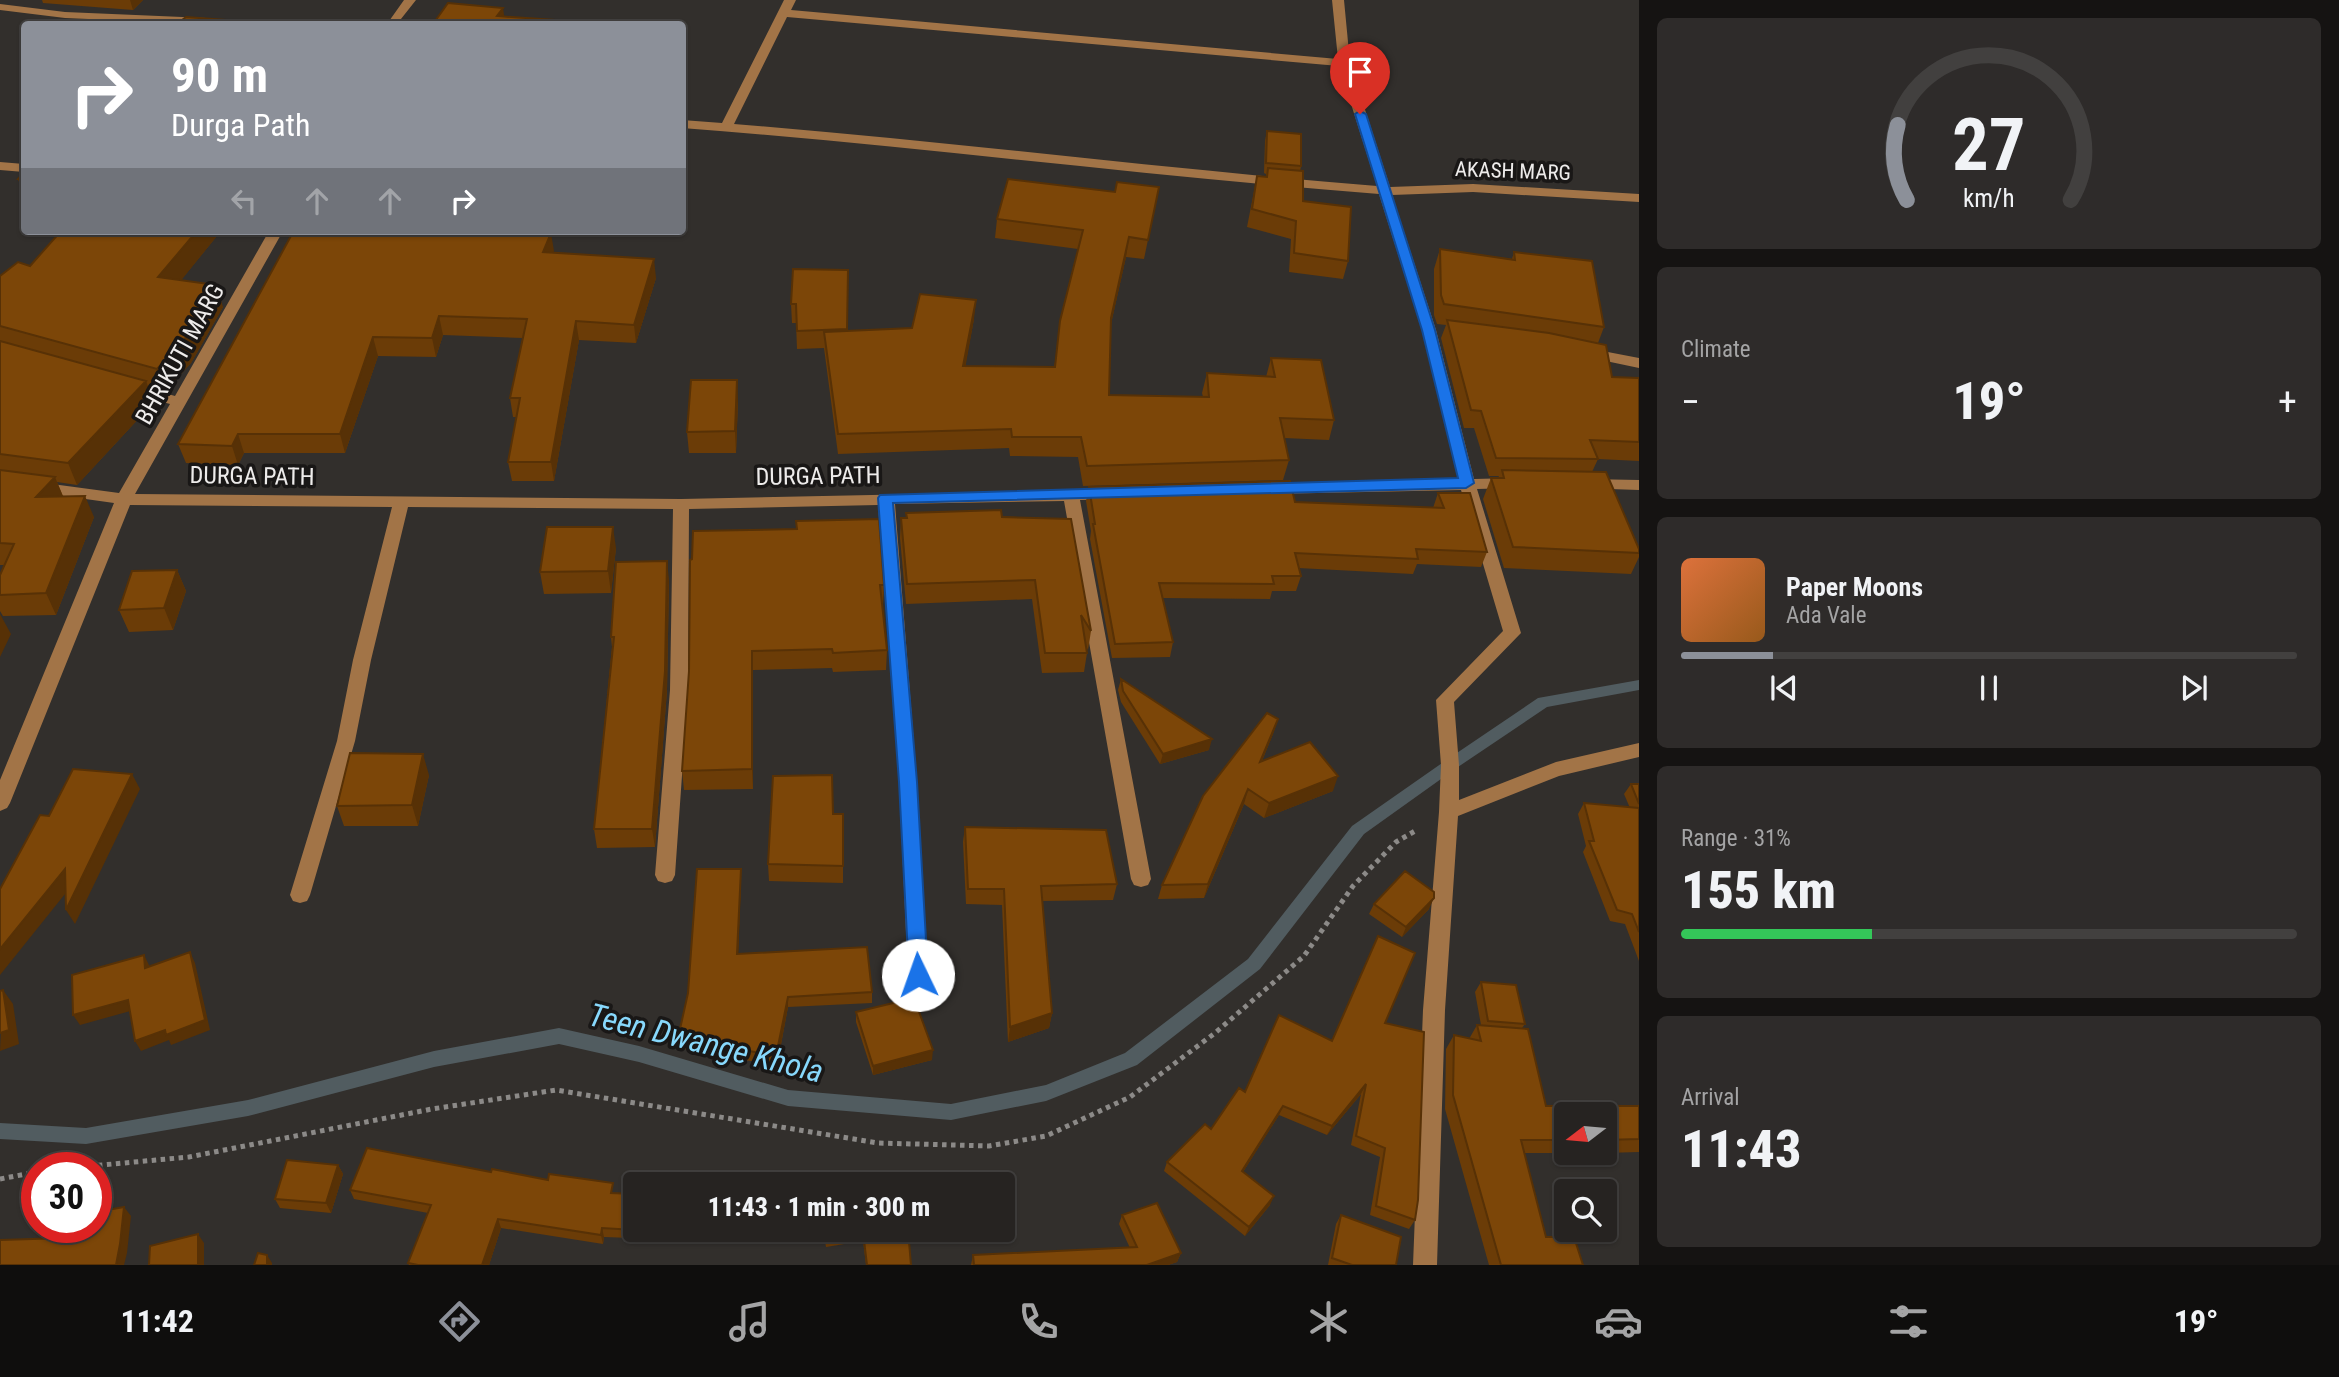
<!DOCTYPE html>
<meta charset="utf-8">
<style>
:root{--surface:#262321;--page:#2e2b2a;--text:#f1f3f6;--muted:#a4a4a5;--line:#42403f;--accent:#8c9099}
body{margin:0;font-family:"Roboto Condensed",sans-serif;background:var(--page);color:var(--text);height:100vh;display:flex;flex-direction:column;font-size:26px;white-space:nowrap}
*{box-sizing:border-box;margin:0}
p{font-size:23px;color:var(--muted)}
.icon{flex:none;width:38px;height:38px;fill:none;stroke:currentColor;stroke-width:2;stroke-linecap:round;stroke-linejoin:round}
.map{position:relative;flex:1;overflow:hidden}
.details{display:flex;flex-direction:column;gap:18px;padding:18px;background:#151312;width:700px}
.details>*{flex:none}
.top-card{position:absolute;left:21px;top:21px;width:665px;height:214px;border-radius:7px;box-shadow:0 2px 5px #0004,0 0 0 2px var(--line);background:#8c9099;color:#fff;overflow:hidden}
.needle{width:46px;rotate:254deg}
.fabs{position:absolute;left:1554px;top:1102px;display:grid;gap:14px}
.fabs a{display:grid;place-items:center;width:63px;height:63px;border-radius:7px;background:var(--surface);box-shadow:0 2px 5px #0004,0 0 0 2px var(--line);font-size:35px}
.speed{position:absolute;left:21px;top:1152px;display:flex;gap:14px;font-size:35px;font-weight:700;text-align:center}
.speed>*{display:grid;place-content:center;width:91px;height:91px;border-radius:50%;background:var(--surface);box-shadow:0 2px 5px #0004,0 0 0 2px var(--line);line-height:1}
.speed .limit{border:10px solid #d22;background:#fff;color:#111}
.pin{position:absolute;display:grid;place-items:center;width:60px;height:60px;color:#fff;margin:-72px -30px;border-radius:50% 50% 50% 0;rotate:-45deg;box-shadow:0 0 7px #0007}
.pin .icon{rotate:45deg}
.me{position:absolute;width:77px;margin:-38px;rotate:357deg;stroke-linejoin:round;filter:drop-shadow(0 0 5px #0008)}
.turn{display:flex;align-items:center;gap:24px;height:147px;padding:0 35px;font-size:32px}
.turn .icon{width:91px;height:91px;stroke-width:2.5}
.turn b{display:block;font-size:49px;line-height:60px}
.lanes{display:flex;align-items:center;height:66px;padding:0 35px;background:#0003;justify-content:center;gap:35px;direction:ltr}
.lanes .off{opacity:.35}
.big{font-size:52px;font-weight:800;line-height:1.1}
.details .card{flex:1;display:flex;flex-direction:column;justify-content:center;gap:10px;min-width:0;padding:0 24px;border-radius:10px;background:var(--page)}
.details .dial{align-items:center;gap:0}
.dial svg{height:182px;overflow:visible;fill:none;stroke:var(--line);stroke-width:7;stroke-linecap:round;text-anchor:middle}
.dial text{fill:var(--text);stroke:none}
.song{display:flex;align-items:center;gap:21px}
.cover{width:84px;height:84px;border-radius:10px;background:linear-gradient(135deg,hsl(20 70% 55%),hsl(30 70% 35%))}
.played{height:7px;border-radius:4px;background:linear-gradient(90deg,var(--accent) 15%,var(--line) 15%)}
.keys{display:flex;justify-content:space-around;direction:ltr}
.heat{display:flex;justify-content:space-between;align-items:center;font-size:38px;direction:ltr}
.charge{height:10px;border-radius:5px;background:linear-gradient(90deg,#34c759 31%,var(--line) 0)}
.trip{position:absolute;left:623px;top:1172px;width:392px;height:70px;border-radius:7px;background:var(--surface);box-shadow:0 2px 5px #0004,0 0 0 2px var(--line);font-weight:800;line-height:70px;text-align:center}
.tabs{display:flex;height:112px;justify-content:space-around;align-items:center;background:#0f0e0d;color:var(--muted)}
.tabs .icon{width:49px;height:49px}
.tabs .on{color:var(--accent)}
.tabs b{font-size:32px;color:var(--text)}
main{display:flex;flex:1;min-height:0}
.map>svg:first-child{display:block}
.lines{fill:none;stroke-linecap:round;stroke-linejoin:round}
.stream{fill:#515c60;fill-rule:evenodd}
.path{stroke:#8c8a88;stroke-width:5;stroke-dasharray:4.5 4.5;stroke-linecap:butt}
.minor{fill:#a27447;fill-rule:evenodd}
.wall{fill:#6b3c07}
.shaded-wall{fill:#573106}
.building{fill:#7c4608;stroke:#573106;stroke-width:2}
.route{fill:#1a73e8;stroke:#114b97;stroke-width:2}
.labels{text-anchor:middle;stroke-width:7;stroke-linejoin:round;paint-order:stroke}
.far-street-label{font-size:21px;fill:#eeeceb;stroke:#191716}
.street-label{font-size:24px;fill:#eeeceb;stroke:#191716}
.near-water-label{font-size:32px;font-style:italic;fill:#87d8fc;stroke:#191716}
</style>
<main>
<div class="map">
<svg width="1639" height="1265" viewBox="0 0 1639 1265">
<rect width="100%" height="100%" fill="#322f2c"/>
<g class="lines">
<path class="stream" d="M1639 680V690L1547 707 1455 769 1364 834 1260 969 1137 1065 1046 1101 951 1120 788 1106 639 1062 559 1044 434 1067 248 1116 86 1144 0 1139V1123L86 1128 248 1100 434 1051 559 1028 639 1046 788 1090 951 1104 1046 1085 1125 1053 1248 959 1352 826 1445 761 1538 698Z"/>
<path class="path" d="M80 1167 189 1157 432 1109 556 1090 878 1143 989 1146 1046 1136 1130 1097 1215 1033 1304 956 1353 886 1396 842 1415 831
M0 1179 37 1172"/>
<path class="minor" d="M404 0H416L397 24H387Z
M784 0H796L791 10 1338 59 1332 0H1344L1350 63 1390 187 1473 184 1639 194V202L1473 192 1392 195 1436 330 1474 479 1513 478 1521 483 1513 488 1477 489 1521 633 1454 702 1459 765V800L1556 762 1639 743V757L1559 776 1458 816 1445 1010 1437 1265H1413L1423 1010 1439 812 1441 765 1436 700 1503 631 1461 490 1268 494 1260 489 1268 484 1458 479 1422 330 1379 194C1147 176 915 146 682 128V120L722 123ZM787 17 1339 66 1377 186C1162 169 949 141 734 124Z
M0 4 65 12 206 18 212 21 206 24 65 18 0 10Z
M0 162 24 164V172L0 170Z
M269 231H283L135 494 681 499 1117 490 1119 494 1111 499 1080 500 1151 879 1148 885 1141 887 1134 885 1131 879 1064 501 895 504 917 782 928 975 925 981 918 984 911 981 908 975 899 782 878 505 689 509 688 690 675 875 672 881 665 883 658 881 655 875 670 690 673 509 408 507 371 660 355 741 310 895 307 901 300 903 293 901 290 895 337 741 353 660 392 507 130 505 10 803 7 808 0 811V780L114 503 0 487V477L119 493 170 404 123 391 120 388 128 383 175 396Z
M1587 348 1639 358V368L1582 356 1580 353 1582 350Z
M1587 479 1639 480V490L1581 488 1579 484 1581 480Z"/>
</g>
<path class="wall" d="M42 0H143L133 10 43 3Z
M1267 131 1301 166 1300 171 1303 201 1348 261 1343 279 1289 272 1291 239 1247 227 1257 176 1266 177V174L1264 173 1265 141Z
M24 172V195L18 179Z
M1155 206 1144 259 1126 257 1111 324 1109 395 1203 397 1202 393 1207 373 1266 377 1271 358 1334 420 1329 440 1284 438 1289 460 1283 480 1083 486 1078 457 1010 456 1009 448 838 454 824 348 797 349 796 323H792L791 304 848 270 847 331 912 328 974 319 965 366 1054 367 1078 249 995 238 997 219Z
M61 231H221L181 280 223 307 191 363 165 391 148 386 154 402 77 485 57 482 63 496 94 517 56 615 3 616 0 611V575L4 565H0V276L30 266Z
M308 231H528L553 252 656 278 636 343 579 340 554 481H512L508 462 516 417H513L510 398 523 338 443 335 436 357 378 356 345 453H244L238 465 186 463 178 444Z
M1440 249 1512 259 1514 252 1604 327 1598 343 1612 377 1639 378V461L1598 459 1592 472 1639 549V557L1631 574 1504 568 1483 499 1491 478H1498L1499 476H1489L1474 428H1464L1441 338 1446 325 1437 324 1434 315V269Z
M738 401 736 453H689L687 432Z
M1089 487 1295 502 1433 508 1438 493 1487 552 1481 567 1417 564 1413 574 1298 568 1301 576 1296 591H1272L1270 599 1162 598 1173 642 1170 657 1112 658 1090 539 1091 531 1086 501Z
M906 513 1071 519 1091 631 1088 650 1087 648V653L1084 672 1042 673 1032 599 906 604 900 538 901 518H906Z
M616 548 611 593 544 594 540 572Z
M690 560 884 585 883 605H882L887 650 886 670 833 672 832 668 753 670V789L684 790 682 771 689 671Z
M177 570 186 591 173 630 129 632 119 610Z
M669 580 667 690 655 847 597 848 594 829 612 647 611 637Z
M1121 679 1209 750 1160 764 1121 702 1118 690Z
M1278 719 1273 734 1262 761 1333 791 1264 818 1244 804 1204 898 1158 899 1162 885Z
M429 775 418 826H344L337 806Z
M1631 784H1639V961L1625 924 1610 921 1583 852 1586 846 1578 814 1584 803 1630 808 1624 794Z
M833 814 843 866V883L769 881 768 864Z
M965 827 1117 884 1113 900 1042 901 1052 1013 1049 1028 1008 1042 1002 905 966 904 963 842Z
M741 879 738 954 872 992V1003L788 1007 777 1066 679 1048 678 1038Z
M1374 904 1429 909 1402 937 1369 914Z
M1481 982 1525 1024 1522 1028 1546 1106H1639V1152L1605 1153V1115H1566V1153H1524L1546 1237 1583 1265H1489L1445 1109 1446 1049 1454 1035 1469 1039 1477 1025H1481L1475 992Z
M856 1012 932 1060 873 1075 856 1022Z
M1385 1023 1415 1220 1409 1229 1370 1215 1380 1157 1351 1145 1361 1094 1327 1135 1279 1115 1243 1172 1270 1205 1245 1236 1164 1171 1167 1162 1211 1129 1245 1092 1332 1041Z
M338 1165 343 1174 331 1213 280 1208 275 1199Z
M491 1172 615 1193 635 1194V1230H759L760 1233 660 1239 604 1237 603 1244 501 1228 489 1265H409L408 1263 428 1213 354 1199 350 1190Z
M1122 1215 1181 1253 1177 1262 1168 1265H971L973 1255 1130 1248 1119 1224Z
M1341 1215 1396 1265H1328L1336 1224Z
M823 1230H908L911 1265H866L863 1241 826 1247Z"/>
<path class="shaded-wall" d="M130 0H143L133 10Z
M503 8 505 21 497 16Z
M197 231H221L166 299 158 277Z
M453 231H481L455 241Z
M551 233 554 251 545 270 543 252Z
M1129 237 1126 257 1108 337 1111 318Z
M654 259 656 278 636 343 634 325Z
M216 285 223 307 191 363 165 391 157 369Z
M976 300 974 319 962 386 963 366Z
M439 316 443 335 436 357 432 338Z
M576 321 579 340 554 481 551 462Z
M373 337 378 356 345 453 340 434Z
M737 380 738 401 736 453 735 431Z
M146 381 154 402 77 485 68 463Z
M238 434 244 453 238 465 232 446Z
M55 477 64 499 36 497Z
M85 496 94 517 56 615 46 593Z
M613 527 616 548 611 593 608 571Z
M667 561 669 580 667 690 655 847 652 829Z
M177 570 186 591 173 630 164 608Z
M0 614 11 634 0 657Z
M752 651 753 670V789L752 769Z
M1278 719 1273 734 1255 777 1260 762Z
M1212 739 1209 750 1160 764 1163 754Z
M423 754 429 775 418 826 412 805Z
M132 774 140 789 75 924 66 910Z
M1338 776 1333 791 1264 818 1269 803Z
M1248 789 1244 804 1204 898 1208 884Z
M65 869 73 884 0 975V949Z
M741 869V879L738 964 737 954Z
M1434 898 1429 909 1402 937 1406 927Z
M190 952 195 963 210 1030 171 1045 169 1040 141 1051 135 1041Z
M144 955 149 965 150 978 145 968Z
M3 990 13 1004 19 1044 0 1051Z
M788 997V1007L777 1066 776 1056Z
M128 1000 134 1010 80 1025 73 1015Z
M1052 1013 1049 1028 1008 1042 1010 1027Z
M933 1050 932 1060 873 1075V1066Z
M1366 1084 1361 1094 1327 1135 1332 1126Z
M1283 1106 1279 1115 1238 1180 1242 1171Z
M338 1165 343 1174 331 1213 326 1203Z
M1274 1196 1270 1205 1245 1236 1249 1227Z
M124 1207 131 1216 127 1253 124 1265H116Z
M498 1219 501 1228 489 1265H482Z
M602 1228 604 1237 603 1244 601 1235Z
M198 1234 204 1243V1265H198Z
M1181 1253 1177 1262 1168 1265H1147Z
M267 1255 272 1263V1265H267Z"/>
<path class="building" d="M448 3 503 8 497 16 568 21 566 24H433Z
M186 17 281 24H177Z
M1267 131 1301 134V166L1266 163Z
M1268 168 1303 171V201L1351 207 1348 261 1294 253 1296 221 1252 209 1257 176 1267 177Z
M24 172V180L18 179Z
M1008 179 1115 192 1117 182 1159 187 1148 240 1129 237 1111 318 1109 395 1209 397 1207 373 1275 377 1271 358 1321 360 1334 420 1280 418 1289 460 1087 466 1081 437H1012L1011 429 838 434 824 332 912 328 920 294 976 300 963 366 1055 367 1060 321 1083 230 997 219Z
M61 231H197L158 277 216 285 183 342 157 369 0 326V276L18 262 30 266Z
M308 231H382L451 236 475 231H528L551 233 543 252 654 259 634 325 576 321 551 462H508L520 398H510L527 319 439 316 432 338 373 337 340 434H238L232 446 178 444 292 234 305 235Z
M1440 249 1515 260 1514 252 1592 261 1604 327 1444 304 1441 295Z
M793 269 848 270 847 329 797 331 796 304H791Z
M1447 320 1549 333 1606 345 1612 377 1639 378V442L1590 440 1598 459 1496 458 1481 411 1471 410Z
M0 341 146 381 68 463 0 454Z
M691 380H737L735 431 687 432Z
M0 470 55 477 36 497 85 496 46 593 0 595V575L14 544 0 543Z
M1502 470 1606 472 1639 549V553L1513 547 1491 478H1504Z
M1290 481 1295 502 1444 508 1438 493H1470L1487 552 1416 549 1418 559 1295 553 1301 576H1272L1274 584 1159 583 1173 642 1115 644 1093 524H1095L1089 487Z
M1001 510 1002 517 1071 519 1091 631 1081 615 1087 653H1045L1035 580 907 584 901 518H907L906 513Z
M879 519 884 585H880L887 650 833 653 832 649 752 651V769L682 771 689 671 690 560 692 559 693 531 797 529 796 521Z
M547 527H613L608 571 540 572Z
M667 561 665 671 652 829H594L614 637H611L616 562Z
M177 570 164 608 119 610 132 571Z
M1121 679 1212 739 1163 754 1123 691Z
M1267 713 1278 719 1260 762 1310 742 1338 776 1269 803 1248 789 1208 884 1162 885 1203 796Z
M350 753 423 754 412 805 337 806Z
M73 769 132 774 66 910 65 869 0 949V889L40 815 49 816Z
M832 775 833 814H843V866L768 864 773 776Z
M1631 784H1639V804Z
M1584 803 1639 808V932L1632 914 1617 910 1589 841H1594Z
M965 827 1106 830 1117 884 1041 886 1052 1013 1010 1027 1004 889H968Z
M697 869H741L737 954 867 947 872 992 788 997 776 1056 678 1038 688 993Z
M1405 871 1434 892V898L1406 927 1374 904Z
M1378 936 1415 953 1385 1023 1424 1032 1418 1200 1415 1220 1376 1206 1385 1148 1356 1136 1366 1084 1332 1126 1283 1106 1242 1171 1274 1196 1249 1227 1167 1162 1205 1124 1211 1129 1239 1088 1245 1092 1279 1015 1332 1041Z
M190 952 205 1020 166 1035 165 1030 135 1041 128 1000 73 1015 72 975 144 955 145 968Z
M1481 982 1516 985 1525 1024 1488 1021Z
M3 990 9 1030 0 1033V991Z
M914 998 933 1050 873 1066 856 1012Z
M1477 1025 1528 1029 1546 1106H1639V1139L1605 1140V1115H1566V1140H1521L1546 1237H1574L1583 1265H1501L1453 1095 1454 1035 1481 1041Z
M367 1148 491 1172 492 1169 548 1180 549 1174 613 1183 611 1193 635 1194V1230L602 1228 601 1235 498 1219 482 1265H418L408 1263 431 1205 350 1190Z
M287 1160 338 1165 326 1203 275 1199Z
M784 1177V1185H735V1182Z
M1157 1203 1181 1253 1147 1265H974L973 1255 1137 1247 1122 1215Z
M124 1207 120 1244 116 1265H0V1240L64 1238 65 1227H96V1212Z
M1341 1215 1401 1237 1396 1265H1352L1332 1258Z
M824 1230H908L911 1265H867L863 1232 826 1238Z
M198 1234V1265H149L150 1246Z
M258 1253 267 1255V1265H254Z"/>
<path class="route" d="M1360 111 1366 114 1435 330 1474 483 1466 488 893 503 917 782 928 975 925 981 918 983 911 981 909 975 899 782 878 498 880 495 1458 478 1422 330 1355 114Z"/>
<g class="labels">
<g class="far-street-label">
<text transform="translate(1513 171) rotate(2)" y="7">AKASH MARG</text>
</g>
<g class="street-label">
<text transform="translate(180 354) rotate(-61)" y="8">BHRIKUTI MARG</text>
<text transform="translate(252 476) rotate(1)" y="8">DURGA PATH</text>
<text transform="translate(818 476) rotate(-1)" y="8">DURGA PATH</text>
</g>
<g class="near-water-label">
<text transform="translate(706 1043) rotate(14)" y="11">Teen Dwange Khola</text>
</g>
</g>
</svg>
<div class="fabs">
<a><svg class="needle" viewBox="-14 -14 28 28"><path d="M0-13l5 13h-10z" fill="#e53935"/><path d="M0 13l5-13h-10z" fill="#a4a4a5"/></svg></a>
<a><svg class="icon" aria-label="search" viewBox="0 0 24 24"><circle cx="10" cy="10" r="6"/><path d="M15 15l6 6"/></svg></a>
</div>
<div class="speed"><div class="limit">30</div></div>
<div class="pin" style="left:1360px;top:114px;background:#d93025"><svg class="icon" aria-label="arrive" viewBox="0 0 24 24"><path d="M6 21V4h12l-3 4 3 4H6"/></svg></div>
<svg class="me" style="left:918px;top:975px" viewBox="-20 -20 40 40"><circle r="19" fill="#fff"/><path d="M0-13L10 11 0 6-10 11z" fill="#1a73e8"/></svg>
<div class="trip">11:43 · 1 min · 300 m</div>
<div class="top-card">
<div class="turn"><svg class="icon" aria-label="right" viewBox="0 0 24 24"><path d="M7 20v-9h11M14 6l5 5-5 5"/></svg><div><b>90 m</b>Durga Path</div></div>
<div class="lanes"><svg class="icon off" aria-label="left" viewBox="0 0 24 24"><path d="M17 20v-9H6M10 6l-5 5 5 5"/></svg><svg class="icon off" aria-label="ahead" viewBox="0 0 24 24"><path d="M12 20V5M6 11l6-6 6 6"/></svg><svg class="icon off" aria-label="ahead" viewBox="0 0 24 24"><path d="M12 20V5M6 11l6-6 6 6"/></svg><svg class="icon" aria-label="right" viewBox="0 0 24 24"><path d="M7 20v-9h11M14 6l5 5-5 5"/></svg></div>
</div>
</div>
<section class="details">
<div class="card dial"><svg viewBox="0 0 100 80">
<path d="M14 69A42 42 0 1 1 86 69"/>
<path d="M14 69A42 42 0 0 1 10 36" stroke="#8c9099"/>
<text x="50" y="56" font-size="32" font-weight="700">27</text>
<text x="50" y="72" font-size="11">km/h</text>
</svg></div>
<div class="card"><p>Climate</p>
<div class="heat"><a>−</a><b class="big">19°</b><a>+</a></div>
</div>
<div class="card">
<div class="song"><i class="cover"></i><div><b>Paper Moons</b><p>Ada Vale</p></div></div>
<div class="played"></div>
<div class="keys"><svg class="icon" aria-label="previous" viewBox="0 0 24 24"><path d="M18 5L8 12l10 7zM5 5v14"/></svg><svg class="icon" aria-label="pause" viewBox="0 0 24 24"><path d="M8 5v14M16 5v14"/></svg><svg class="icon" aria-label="next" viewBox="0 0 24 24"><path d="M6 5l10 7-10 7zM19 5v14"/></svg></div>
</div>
<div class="card"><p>Range · 31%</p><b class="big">155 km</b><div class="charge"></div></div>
<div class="card"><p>Arrival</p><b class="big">11:43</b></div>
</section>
</main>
<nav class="tabs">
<b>11:42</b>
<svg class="icon on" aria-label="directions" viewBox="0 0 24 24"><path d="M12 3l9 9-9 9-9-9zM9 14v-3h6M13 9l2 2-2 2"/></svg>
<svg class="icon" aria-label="music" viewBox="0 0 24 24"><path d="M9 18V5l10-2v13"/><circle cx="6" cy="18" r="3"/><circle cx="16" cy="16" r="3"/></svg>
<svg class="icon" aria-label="phone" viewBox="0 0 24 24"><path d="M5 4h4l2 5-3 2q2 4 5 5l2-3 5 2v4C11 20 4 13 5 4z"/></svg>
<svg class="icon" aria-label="climate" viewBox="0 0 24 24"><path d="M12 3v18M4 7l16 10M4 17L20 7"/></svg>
<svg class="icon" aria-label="car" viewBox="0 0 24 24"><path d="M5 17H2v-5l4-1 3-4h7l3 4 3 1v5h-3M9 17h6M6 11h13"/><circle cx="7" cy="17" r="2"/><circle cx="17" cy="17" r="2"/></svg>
<svg class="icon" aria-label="filters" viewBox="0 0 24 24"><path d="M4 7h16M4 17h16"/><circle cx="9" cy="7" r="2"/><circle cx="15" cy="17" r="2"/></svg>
<b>19°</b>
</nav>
